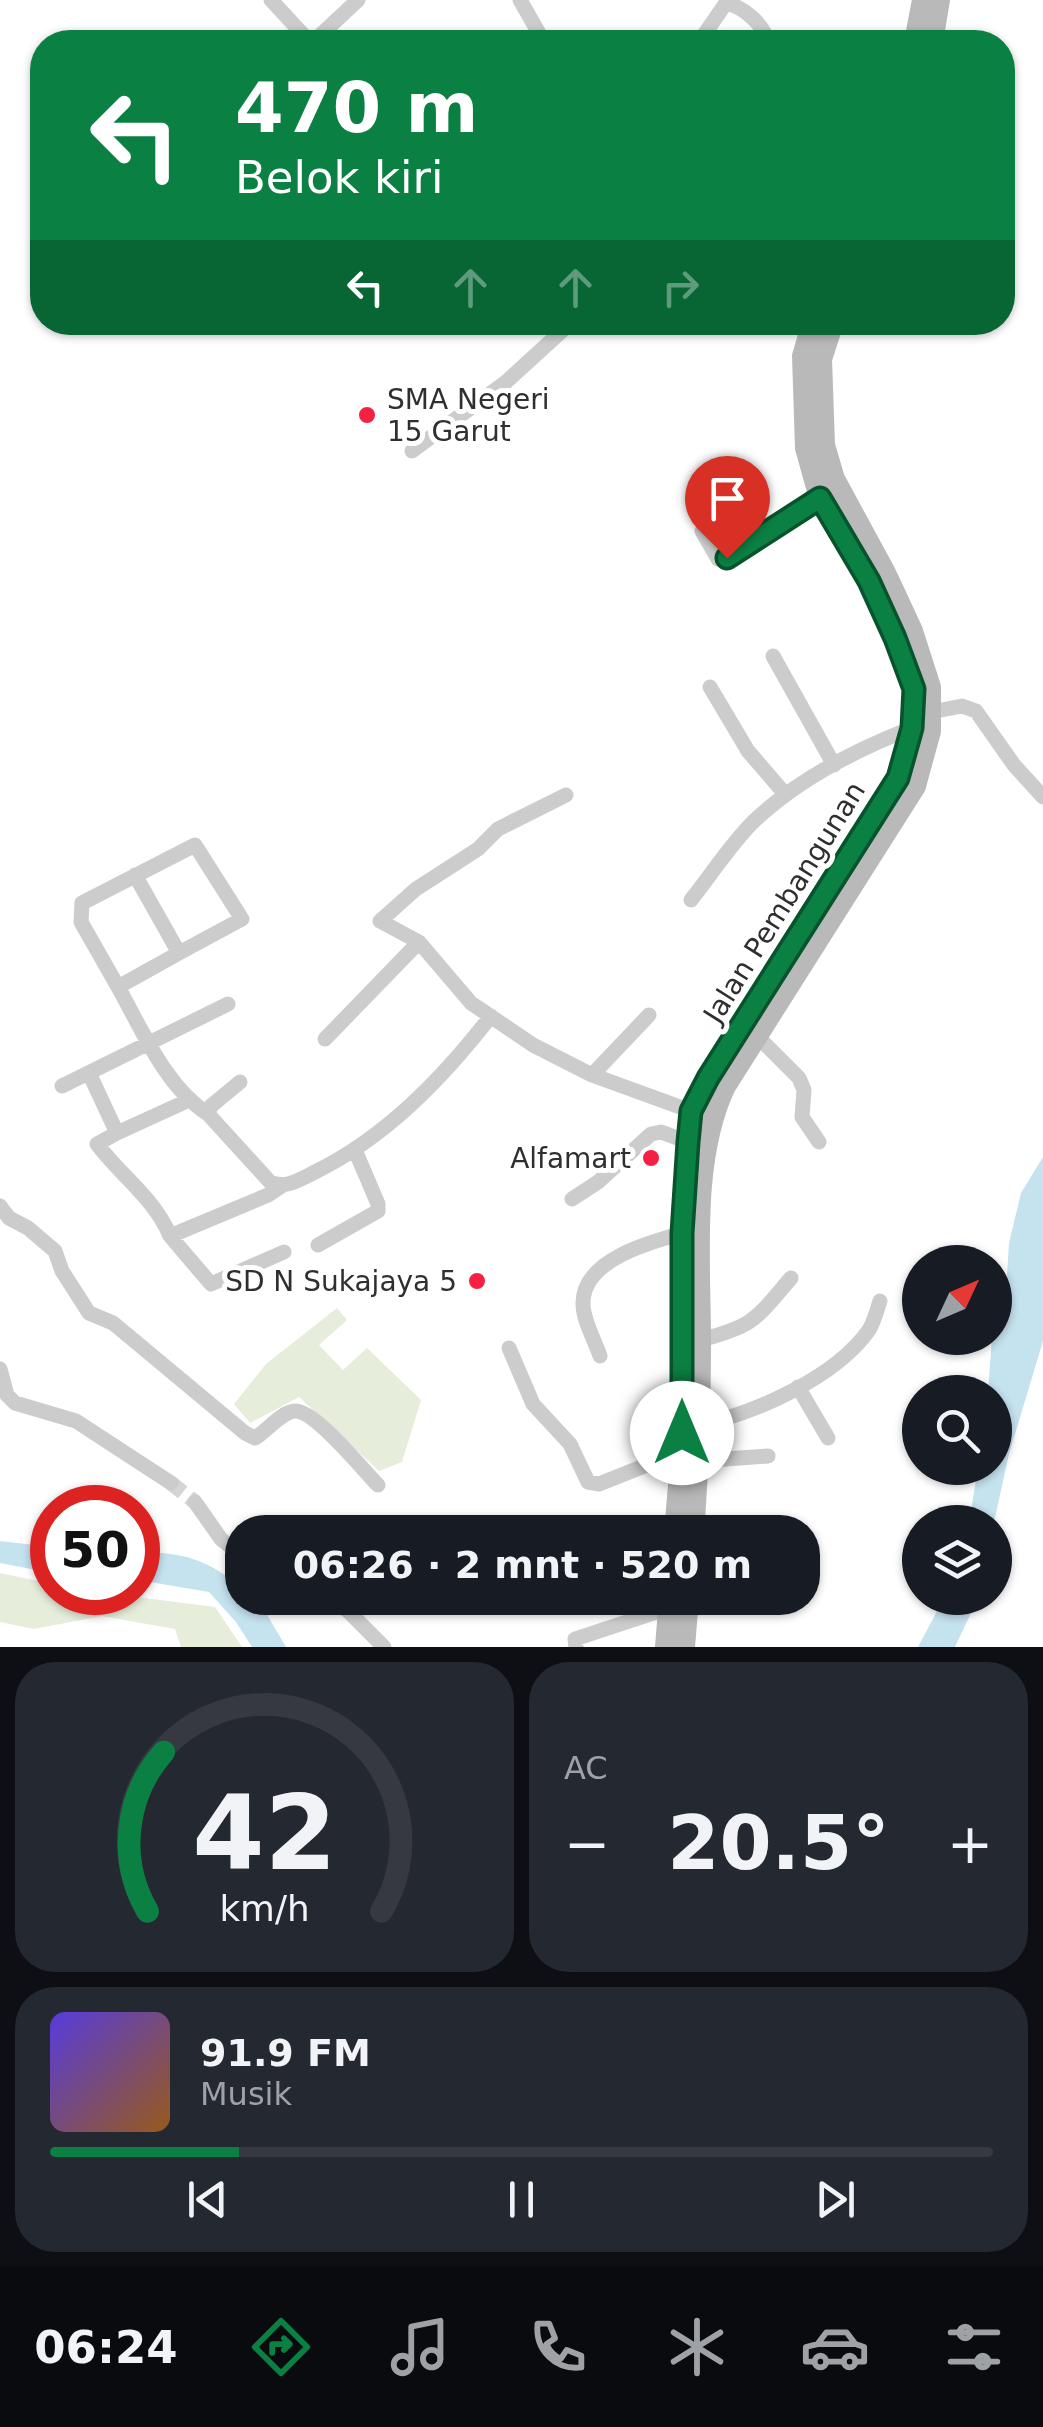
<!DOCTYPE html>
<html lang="id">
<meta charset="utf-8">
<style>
:root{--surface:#171b24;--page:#242831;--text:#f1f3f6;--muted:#9ea1a6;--line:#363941;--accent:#0b8043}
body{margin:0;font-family:"DejaVu Sans",sans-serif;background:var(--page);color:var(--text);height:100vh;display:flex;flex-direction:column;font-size:38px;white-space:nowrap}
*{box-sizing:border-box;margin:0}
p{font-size:32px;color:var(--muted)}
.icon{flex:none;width:55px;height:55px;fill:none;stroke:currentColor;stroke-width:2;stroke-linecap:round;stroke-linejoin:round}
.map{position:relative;height:1647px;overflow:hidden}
.sheet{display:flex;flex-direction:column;gap:15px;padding:15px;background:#0d0f14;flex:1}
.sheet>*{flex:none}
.banner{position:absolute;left:30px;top:30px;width:985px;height:305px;border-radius:40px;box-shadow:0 2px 8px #0004;background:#0b8043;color:#fff;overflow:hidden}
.needle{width:65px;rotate:46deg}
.tools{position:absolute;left:902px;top:1245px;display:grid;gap:20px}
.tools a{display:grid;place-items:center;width:110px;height:110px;border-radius:50%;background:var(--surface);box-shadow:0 2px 8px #0004;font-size:50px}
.speed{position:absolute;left:30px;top:1485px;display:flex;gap:20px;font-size:50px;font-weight:700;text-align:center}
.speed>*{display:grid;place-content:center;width:130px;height:130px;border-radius:50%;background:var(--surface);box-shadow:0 2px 8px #0004;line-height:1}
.speed .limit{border:15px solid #d22;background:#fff;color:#111}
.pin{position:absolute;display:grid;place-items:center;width:85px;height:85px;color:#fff;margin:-102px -42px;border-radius:50% 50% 50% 0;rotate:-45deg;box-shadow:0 0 10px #0007}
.pin .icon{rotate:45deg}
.me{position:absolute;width:110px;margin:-55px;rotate:0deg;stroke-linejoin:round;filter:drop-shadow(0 0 8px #0008)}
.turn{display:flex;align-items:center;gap:35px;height:210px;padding:0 40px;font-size:45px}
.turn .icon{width:130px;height:130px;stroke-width:2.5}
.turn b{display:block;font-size:70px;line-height:85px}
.lanes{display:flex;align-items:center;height:95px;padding:0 40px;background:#0003;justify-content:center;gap:50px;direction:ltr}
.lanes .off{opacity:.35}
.big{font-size:75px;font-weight:600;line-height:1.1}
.sheet .card{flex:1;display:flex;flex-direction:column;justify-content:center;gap:15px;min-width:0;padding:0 35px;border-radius:40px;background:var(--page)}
.sheet .dial{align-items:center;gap:0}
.dial svg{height:260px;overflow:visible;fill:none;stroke:var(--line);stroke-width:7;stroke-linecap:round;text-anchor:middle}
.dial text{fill:var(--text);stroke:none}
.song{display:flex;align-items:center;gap:30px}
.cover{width:120px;height:120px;border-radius:15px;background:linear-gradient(135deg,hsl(250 70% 55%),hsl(30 70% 35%))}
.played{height:10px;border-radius:5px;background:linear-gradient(90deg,var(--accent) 20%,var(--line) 20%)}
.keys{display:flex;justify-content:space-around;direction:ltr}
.heat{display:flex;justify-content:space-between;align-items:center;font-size:55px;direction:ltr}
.sheet .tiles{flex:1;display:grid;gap:15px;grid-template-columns:1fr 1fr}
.card:last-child{grid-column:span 2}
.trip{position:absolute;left:225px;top:1515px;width:595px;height:100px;border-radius:40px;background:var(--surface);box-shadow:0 2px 8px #0004;font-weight:600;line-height:100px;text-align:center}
.tabs{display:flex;height:160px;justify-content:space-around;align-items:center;background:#090b0e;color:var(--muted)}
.tabs .icon{width:70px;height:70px}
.tabs .current{color:var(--accent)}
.tabs b{font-size:45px;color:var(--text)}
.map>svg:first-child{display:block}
.green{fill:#e6eddb}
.water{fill:#c5e2ef}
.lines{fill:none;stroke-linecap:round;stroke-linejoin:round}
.minor-tunnel{stroke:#d5d5d5;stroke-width:15;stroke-dasharray:15 8;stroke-linecap:butt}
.minor{stroke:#ccc;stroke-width:15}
.secondary{stroke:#b9b9b9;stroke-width:22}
.route-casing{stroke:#07532c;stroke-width:25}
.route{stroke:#0b8043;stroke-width:18}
.poi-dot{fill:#f62042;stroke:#fff;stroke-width:4}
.labels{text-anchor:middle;stroke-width:10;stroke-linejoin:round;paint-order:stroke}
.poi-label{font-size:28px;fill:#2f2f2f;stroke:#fff;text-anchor:end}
.street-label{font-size:28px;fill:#2f2f2f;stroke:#fff}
</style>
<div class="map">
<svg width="1043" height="1647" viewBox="0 0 1043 1647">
<rect width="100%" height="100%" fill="#fff"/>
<path class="green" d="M337 1308 347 1320 319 1345 343 1370 367 1348 421 1400 402 1462 379 1471 299 1397 250 1423 234 1404 266 1364Z
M0 1573 52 1584V1592L105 1593 215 1607 242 1647H181L175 1629 102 1616 34 1629 0 1622Z"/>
<path class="water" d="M1043 1157V1341L1009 1454 994 1522H969L978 1468H995V1392H988L992 1338H995V1327L1006 1292 1009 1243 1021 1193Z
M0 1541 52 1547V1573L0 1563Z
M138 1552C185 1553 205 1558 242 1588V1598H254L259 1601 286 1647H252L236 1622 209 1592 138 1580Z
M944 1598H978L955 1647H918Z"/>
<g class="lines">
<path class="minor-tunnel" d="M171 1483 195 1502"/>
<path class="minor" d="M271 0 310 42
M520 0 544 42
M313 42 358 0
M699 42 726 3C744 7 764 25 768 42
M412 451 506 382 563 330
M702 531 718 559 727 558 820 498
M773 656 834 765
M710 687 748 751 785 794
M931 712 962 706 976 711 1014 765 1043 797
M566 795 498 829 478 849 416 889 380 921 419 942 471 1003 533 1045 592 1075 691 1111
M135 875 179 953 118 987C143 1031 165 1086 208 1114
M691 900C711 875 730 845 753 822 797 780 855 750 912 728
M118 987 81 922 82 903 195 845 242 919 179 953
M757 1036 799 1078 804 1090 802 1117 819 1142
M325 1039 419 942
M89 1073 117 1133 187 1101
M592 1075 649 1015
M240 1082 211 1106 208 1114 270 1182C285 1189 299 1180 313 1173 385 1138 442 1079 491 1016
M62 1086 228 1004
M117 1133 97 1144C121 1176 155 1199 170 1236L268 1195 283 1185
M572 1199 598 1182 651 1134 661 1132 688 1142
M0 1206 9 1218 28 1228 55 1251 62 1271 89 1313 113 1323 245 1433 255 1438C267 1431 281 1412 295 1411 315 1410 363 1470 378 1485
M170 1236 211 1284 284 1252
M318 1245 378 1211V1204L355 1150
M700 1340C754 1326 755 1320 791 1278
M509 1348 533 1404 570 1444 588 1482 599 1484 682 1451H690
M600 1356C595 1341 583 1320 583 1304 582 1259 653 1241 687 1232
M0 1369 7 1395 15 1403 76 1421 171 1483
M798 1387 828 1438
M700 1425C755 1413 835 1378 869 1330 874 1322 877 1310 880 1301
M698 1461 768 1456
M195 1502 221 1539 242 1556
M325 1598 347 1610 384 1647
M576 1647 575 1639 669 1608"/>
<path class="secondary" d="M915 42 923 0
M932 42 939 0
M675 1532 682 1451V1233L688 1142 691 1111 708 1078 898 779 912 728 913 689 895 638 869 581 820 498 806 448 803 356 813 322
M693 1532C698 1469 700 1406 700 1342 700 1261 690 1159 725 1086L915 786 930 731V687L912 631 885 573 834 479 824 445 821 359 833 322
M666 1647 670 1598
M684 1647 688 1598"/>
</g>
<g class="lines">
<defs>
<path id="route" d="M682 1433V1233L688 1142 691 1111 708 1078 898 778 912 728 914 689 895 638 869 581 820 498 727 558"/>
</defs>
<use href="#route" class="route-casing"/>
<use href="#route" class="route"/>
</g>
<g class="poi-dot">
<circle cx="367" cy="415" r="10"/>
<circle cx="651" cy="1158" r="10"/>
<circle cx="477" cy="1281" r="10"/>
</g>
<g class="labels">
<g class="poi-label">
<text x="387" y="409" text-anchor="start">SMA Negeri<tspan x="387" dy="32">15 Garut</tspan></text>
<text x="631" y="1168">Alfamart</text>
<text x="457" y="1291">SD N Sukajaya 5</text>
</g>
<g class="street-label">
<text transform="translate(784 902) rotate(-58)" y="10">Jalan Pembangunan</text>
</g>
</g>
</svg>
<div class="tools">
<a><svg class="needle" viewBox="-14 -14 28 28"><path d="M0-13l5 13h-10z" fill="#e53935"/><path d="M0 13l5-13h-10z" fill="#9ea1a6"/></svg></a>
<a><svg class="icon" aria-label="search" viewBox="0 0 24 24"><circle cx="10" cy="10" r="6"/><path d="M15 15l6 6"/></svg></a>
<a><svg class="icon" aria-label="layers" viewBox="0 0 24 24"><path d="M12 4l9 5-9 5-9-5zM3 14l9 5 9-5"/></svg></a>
</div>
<div class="speed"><div class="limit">50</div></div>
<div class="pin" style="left:727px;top:558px;background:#d93025"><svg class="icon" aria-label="arrive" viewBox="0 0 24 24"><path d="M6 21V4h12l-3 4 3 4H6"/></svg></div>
<svg class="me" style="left:682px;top:1433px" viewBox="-20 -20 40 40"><circle r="19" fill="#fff"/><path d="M0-13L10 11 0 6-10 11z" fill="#0b8043"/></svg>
<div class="trip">06:26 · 2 mnt · 520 m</div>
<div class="banner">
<div class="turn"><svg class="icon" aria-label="left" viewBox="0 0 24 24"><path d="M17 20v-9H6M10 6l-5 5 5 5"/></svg><div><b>470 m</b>Belok kiri</div></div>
<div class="lanes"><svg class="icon" aria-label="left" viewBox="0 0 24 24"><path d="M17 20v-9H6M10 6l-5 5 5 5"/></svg><svg class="icon off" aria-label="ahead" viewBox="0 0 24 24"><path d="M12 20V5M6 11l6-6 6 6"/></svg><svg class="icon off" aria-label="ahead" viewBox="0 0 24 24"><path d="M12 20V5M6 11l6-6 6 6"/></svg><svg class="icon off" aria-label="right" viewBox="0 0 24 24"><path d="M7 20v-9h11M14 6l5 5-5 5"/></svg></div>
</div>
</div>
<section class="sheet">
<div class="tiles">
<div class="card dial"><svg viewBox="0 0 100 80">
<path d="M14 69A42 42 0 1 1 86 69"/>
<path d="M14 69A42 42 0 0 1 19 20" stroke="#0b8043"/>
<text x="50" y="56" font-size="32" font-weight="700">42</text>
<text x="50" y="72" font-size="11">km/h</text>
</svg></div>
<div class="card"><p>AC</p>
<div class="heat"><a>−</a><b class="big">20.5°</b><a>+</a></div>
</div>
<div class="card">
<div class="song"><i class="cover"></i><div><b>91.9 FM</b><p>Musik</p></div></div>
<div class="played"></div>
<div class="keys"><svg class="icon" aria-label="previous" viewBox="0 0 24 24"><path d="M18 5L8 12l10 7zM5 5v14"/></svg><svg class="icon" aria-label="pause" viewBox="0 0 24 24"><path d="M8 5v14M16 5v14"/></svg><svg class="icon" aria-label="next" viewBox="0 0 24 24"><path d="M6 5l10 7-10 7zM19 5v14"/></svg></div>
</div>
</div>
</section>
<nav class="tabs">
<b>06:24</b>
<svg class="icon current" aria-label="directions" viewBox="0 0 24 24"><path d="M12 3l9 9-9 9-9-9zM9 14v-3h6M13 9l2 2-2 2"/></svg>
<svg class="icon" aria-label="music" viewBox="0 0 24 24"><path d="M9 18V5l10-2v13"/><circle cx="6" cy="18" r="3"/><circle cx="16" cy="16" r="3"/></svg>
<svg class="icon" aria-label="phone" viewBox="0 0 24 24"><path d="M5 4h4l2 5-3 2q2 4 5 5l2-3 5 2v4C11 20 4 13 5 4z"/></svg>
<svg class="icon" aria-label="climate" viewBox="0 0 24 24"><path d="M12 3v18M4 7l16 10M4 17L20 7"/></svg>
<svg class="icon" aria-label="car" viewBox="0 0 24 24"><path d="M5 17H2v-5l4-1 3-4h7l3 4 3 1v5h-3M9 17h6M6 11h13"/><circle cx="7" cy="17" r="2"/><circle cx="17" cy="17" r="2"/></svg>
<svg class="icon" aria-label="filters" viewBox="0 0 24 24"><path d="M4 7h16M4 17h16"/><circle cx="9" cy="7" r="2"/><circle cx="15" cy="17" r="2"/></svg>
</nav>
